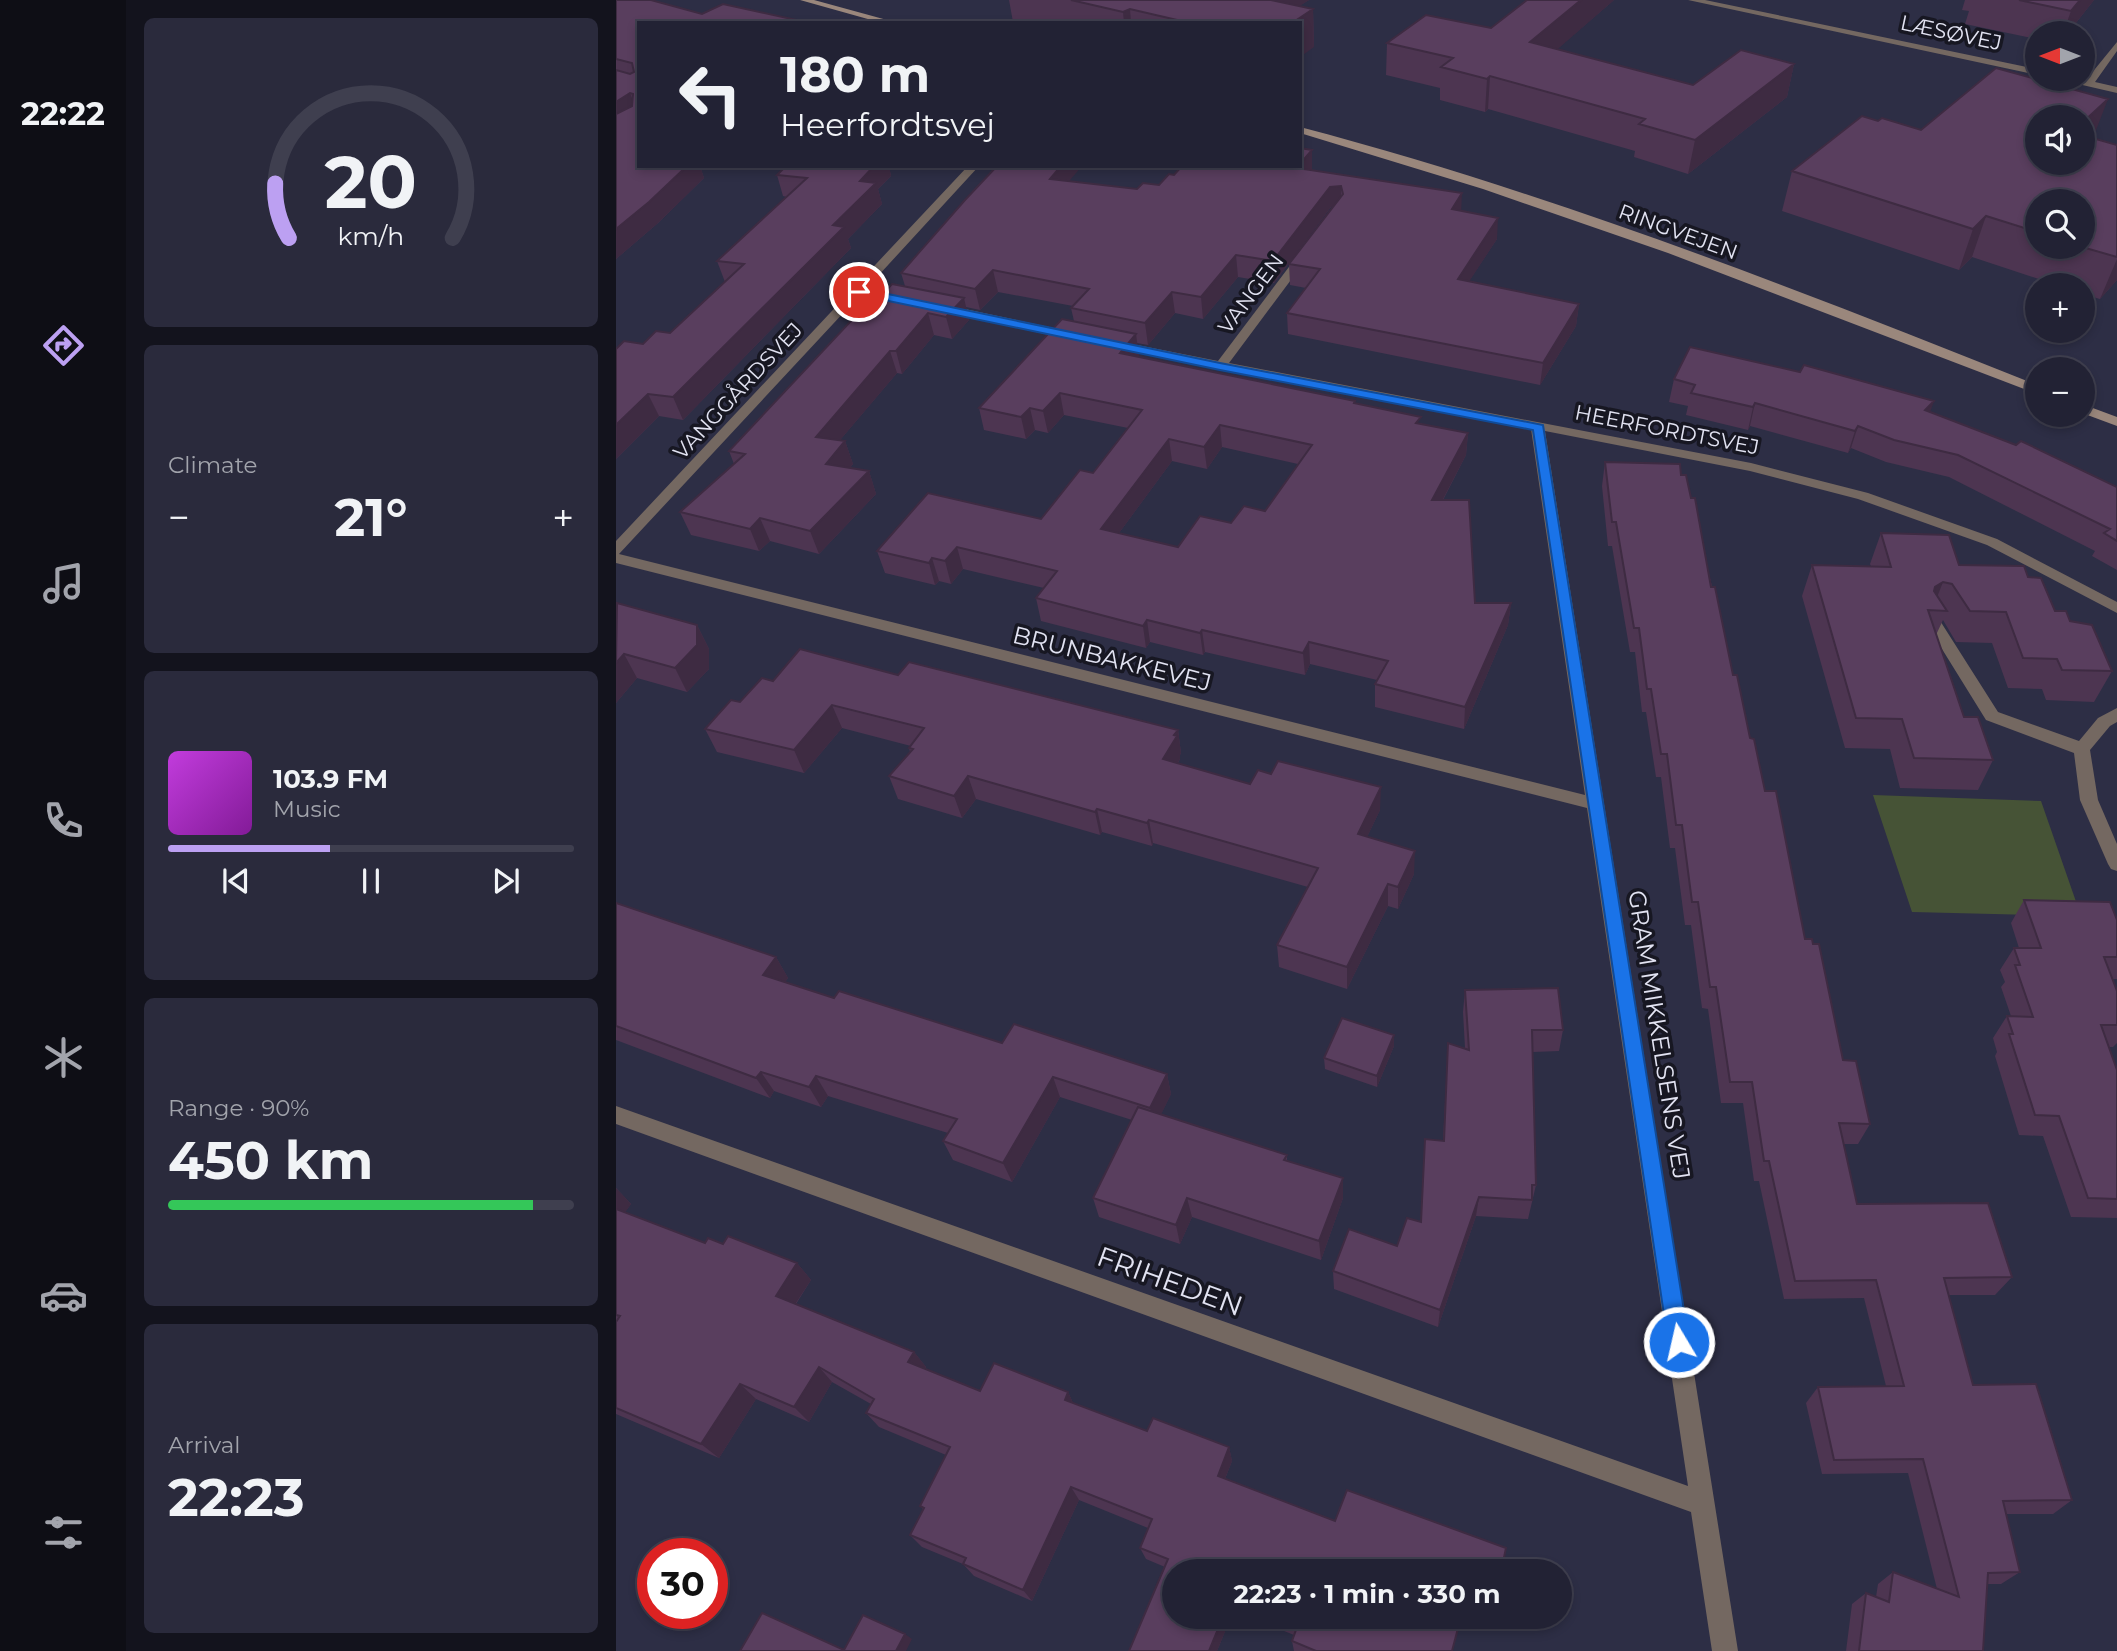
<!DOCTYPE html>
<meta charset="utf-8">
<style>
:root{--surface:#222234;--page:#2a2a3c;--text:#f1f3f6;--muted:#a2a4ac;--line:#3f3f4f;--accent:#bca0f2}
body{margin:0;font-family:Montserrat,sans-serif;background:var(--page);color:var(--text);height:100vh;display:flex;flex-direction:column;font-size:26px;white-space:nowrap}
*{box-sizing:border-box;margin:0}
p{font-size:23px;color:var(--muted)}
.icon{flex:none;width:38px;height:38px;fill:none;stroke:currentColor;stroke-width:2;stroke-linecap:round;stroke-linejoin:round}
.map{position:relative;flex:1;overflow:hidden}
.side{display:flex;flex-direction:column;gap:18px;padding:18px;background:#13131d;width:490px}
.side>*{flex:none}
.hud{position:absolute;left:21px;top:21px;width:665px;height:147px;border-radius:0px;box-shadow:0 4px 10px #0003,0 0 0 2px var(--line);background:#222234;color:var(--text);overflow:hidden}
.needle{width:46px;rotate:270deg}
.controls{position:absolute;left:1409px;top:21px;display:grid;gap:14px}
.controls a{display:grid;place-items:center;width:70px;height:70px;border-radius:50%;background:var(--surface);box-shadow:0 4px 10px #0003,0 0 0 2px var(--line);font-size:35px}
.speed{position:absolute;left:21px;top:1538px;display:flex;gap:14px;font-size:35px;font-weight:700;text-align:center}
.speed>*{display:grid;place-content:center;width:91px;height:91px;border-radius:50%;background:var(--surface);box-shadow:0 4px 10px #0003,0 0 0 2px var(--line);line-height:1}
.speed .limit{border:10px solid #d22;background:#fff;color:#111}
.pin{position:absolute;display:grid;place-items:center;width:60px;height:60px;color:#fff;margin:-30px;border:4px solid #fff;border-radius:50%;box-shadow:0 2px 7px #0007}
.me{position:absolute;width:77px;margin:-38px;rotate:351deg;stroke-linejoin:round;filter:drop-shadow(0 0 5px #0008)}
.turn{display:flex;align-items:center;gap:24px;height:147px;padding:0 28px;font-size:32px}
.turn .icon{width:91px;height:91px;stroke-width:2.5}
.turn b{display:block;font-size:49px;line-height:60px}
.big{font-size:52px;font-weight:700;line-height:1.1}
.side .tile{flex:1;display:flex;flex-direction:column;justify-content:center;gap:10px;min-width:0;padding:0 24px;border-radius:10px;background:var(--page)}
.side .dial{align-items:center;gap:0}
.dial svg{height:182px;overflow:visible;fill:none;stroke:var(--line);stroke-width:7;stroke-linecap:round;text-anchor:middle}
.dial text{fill:var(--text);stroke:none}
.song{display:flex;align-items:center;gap:21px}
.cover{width:84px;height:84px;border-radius:10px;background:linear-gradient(135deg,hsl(290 70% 55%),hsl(290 70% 35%))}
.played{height:7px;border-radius:4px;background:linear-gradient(90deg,var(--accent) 40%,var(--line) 40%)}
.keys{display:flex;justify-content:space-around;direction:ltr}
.heat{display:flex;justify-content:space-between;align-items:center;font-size:38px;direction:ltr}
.charge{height:10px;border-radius:5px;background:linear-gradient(90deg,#34c759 90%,var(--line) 0)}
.trip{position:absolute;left:546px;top:1559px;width:410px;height:70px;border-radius:35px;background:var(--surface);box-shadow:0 4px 10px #0003,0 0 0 2px var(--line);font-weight:700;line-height:70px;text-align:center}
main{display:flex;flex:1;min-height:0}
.menu{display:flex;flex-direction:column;width:126px;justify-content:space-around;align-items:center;background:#0e0e15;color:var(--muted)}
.menu .icon{width:49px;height:49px}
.menu .on{color:var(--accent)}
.menu b{font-size:32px;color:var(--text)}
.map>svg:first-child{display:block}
.green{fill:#465336}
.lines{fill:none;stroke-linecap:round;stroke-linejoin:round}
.street{fill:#746861;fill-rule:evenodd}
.secondary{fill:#9a877c;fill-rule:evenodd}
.wall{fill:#4d3551;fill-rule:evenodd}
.shaded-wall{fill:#3e2b42}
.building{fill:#593e5e;stroke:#3e2b42;stroke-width:2;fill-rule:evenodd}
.route{fill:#1a73e8;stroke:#114b97;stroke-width:2}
.labels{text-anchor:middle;stroke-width:7;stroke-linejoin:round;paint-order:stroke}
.far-street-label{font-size:21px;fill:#e2e3f2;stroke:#171722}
.street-label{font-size:24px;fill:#e2e3f2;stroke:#171722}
.near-street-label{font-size:28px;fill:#e2e3f2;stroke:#171722}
</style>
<main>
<nav class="menu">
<b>22:22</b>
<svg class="icon on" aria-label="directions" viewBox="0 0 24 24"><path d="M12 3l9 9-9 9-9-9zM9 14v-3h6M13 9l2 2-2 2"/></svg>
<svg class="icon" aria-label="music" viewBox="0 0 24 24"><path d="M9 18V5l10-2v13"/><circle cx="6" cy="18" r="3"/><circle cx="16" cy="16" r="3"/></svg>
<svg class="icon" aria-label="phone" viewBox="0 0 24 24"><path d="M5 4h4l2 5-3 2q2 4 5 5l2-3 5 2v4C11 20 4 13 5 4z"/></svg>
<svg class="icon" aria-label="climate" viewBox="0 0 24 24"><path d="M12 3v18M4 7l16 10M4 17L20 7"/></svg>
<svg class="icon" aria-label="car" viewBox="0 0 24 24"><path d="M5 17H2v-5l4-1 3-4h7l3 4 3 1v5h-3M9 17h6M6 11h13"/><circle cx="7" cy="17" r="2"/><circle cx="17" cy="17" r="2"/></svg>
<svg class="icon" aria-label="filters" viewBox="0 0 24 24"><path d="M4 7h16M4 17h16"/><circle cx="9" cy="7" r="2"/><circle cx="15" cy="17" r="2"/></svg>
</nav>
<section class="side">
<div class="tile dial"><svg viewBox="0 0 100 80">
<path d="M14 69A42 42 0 1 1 86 69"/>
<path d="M14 69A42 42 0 0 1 8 45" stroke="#bca0f2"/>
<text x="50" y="56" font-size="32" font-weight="700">20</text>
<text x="50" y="72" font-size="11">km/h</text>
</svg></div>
<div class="tile"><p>Climate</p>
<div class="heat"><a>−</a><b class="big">21°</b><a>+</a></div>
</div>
<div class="tile">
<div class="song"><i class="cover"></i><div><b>103.9 FM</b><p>Music</p></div></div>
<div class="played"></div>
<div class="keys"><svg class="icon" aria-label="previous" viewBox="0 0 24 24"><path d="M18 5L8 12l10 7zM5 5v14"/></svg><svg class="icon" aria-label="pause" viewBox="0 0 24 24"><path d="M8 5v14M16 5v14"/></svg><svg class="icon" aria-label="next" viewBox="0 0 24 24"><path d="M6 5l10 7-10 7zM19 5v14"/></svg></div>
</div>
<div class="tile"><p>Range · 90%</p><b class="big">450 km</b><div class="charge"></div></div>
<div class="tile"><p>Arrival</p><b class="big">22:23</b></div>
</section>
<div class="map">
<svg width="1501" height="1651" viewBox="0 0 1501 1651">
<rect width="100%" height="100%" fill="#2d2e45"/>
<path class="green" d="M1257 795 1425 801 1465 916 1296 912Z"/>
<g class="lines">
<path class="street" d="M1072 0H1089L1421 69V75Z
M1501 42V51L1479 82 1501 87V93L1449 81 1447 79 1470 80Z
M352 166H363L250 289 293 298V304L244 295 3 554 969 795 915 429 501 349 495 345 501 341 602 361 682 255 686 254 692 257 613 363 1135 463 1252 493 1381 539 1501 602V613L1371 545 1242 499 1134 471 929 431 1122 1651H1096L1075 1512 0 1124V1106L1072 1486 971 808 0 563V541Z
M330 305 457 332 463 336 457 340 326 312V306Z
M1316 615 1321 616 1382 712 1463 741 1482 718 1501 708V722L1494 726 1474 750 1482 800 1501 844V871L1495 869 1492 864 1464 800 1458 753 1370 720 1308 620Z"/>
<path class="secondary" d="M184 0H198L282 23H266Z
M684 127C935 193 1181 289 1421 385V394L1052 253 867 189 684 133Z
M1466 404 1501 417V426L1466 413Z"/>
</g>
<path class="wall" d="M0 0H35L23 166H84L88 178 42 223 0 259Z
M393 0H693L683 6 697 9 698 47 684 23H400L397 22Z
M998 0 941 49 1077 85 1178 64 1171 97 1072 174 1018 157 1019 151 872 109 869 112 824 100V88L770 75 771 43 875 28Z
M1349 0H1478L1452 33H1421V39L1349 24 1353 11 1346 10Z
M1262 121 1305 130 1477 138 1501 145V280L1484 299 1466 294V285H1441L1356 257 1343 270 1166 211 1176 171ZM1421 201 1466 247H1421Z
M696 150V170L845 211 881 239 853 281 963 304 960 326 924 385 672 334 671 313 690 288 674 285 673 264 717 207H715L658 283 622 277 587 319 559 313 532 345 521 343 523 356 522 357 739 401V403L804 424 852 433 850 455 827 500 859 603H895L892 625 848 729 759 707V684L761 680 694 664 689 675 589 652 587 655 534 642 530 648 425 621 420 598 428 588 347 569 335 584 323 581 319 585 269 573 261 551 425 519 477 473 512 428 448 415 432 433 419 430 410 439 368 430 363 408 458 321 455 308 457 306 382 292 364 310 350 307 353 320 336 339 318 335 286 374 281 373 224 440 229 441 237 464 234 468 253 471 260 494 203 554 154 541 143 551 75 535 64 512 118 464 113 451 255 307 289 286 285 273 454 181 521 189 543 185 558 175ZM606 447 682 464 649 511 615 523 562 547 503 533 556 461 591 469Z
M170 166H273L275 176 262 189 266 204 232 239 235 248 67 420 43 416 0 459 27 344 54 333 109 282 101 261 171 197 167 196 161 175Z
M1058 379 1314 412 1501 487V570L1476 556 1479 551 1333 477 1270 462 1235 448 1232 453 1134 426 1132 430 1070 415 1072 406 1053 402Z
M989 462 1065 475 1075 498 1117 675 1189 939 1197 944 1227 1060 1254 1124 1242 1144H1228L1241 1204 1396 1277 1379 1295H1333L1357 1385 1456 1500 1437 1514H1390L1404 1572 1385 1584H1371L1367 1651H1230L1236 1604 1250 1593 1260 1597 1262 1584 1277 1572 1321 1589 1292 1473 1206 1474 1190 1403 1202 1387 1270 1386 1248 1298 1168 1299 1143 1181H1138L1127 1103H1105L1092 1009 1086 1008 1075 925H1069L1059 848H1054L1045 777H1040L1030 712H1026L1019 652H1014L996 546H992L986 486Z
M1265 533 1343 565 1412 577 1439 611 1454 621 1496 671 1478 702 1430 700 1426 689 1392 688 1376 643 1340 642 1327 620 1320 635 1348 717 1377 760 1362 790 1284 788 1274 749 1229 748 1186 596 1196 565 1255 566 1254 564Z
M0 604 81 625 93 649V669L71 692 21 678 0 703Z
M282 675 562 730 565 753 564 755V759L562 763 634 784 764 810 751 837 798 874 782 909 772 906 731 989 663 967 661 945 692 887 537 843 536 846 486 832 484 835 360 799 346 818 282 799 273 776 294 752 293 748 295 746 226 728 188 773 101 752 89 729 124 702 157 681Z
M1408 900 1501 920V979H1497L1501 991V1043L1497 1047H1493L1501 1070V1218L1455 1217 1427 1136 1403 1135 1379 1056 1381 1052 1377 1038 1391 1016H1395L1385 987 1389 982 1384 970 1398 948H1403L1395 923Z
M0 903 160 957 172 978 169 982 218 998 386 1043 551 1074 555 1094 545 1114 671 1155V1161L727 1178V1198L705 1260 576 1217 564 1244 483 1217 477 1198 516 1120 444 1097 396 1182 337 1160 327 1141 332 1133 212 1096 205 1107 158 1091 154 1098 0 1040Z
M849 990 947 1030 943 1051 917 1052 920 1185 912 1219 860 1216 822 1327 718 1289 717 1271 781 1246 805 1222 827 1141 832 1043 849 1048 847 1012Z
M778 1035V1046L761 1087 709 1069 708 1058Z
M0 1188 15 1204 9 1212 89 1243 92 1238 107 1244 112 1236 181 1263 195 1280 180 1304 298 1352 310 1367 309 1369 364 1391 378 1363 452 1392 457 1403 531 1431 537 1418 613 1447 616 1461 609 1479 719 1521 731 1490 890 1548 885 1572H558V1617H615L601 1651H513L549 1567 530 1559 524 1548 532 1528 463 1500 416 1601 358 1576 347 1564 306 1547 294 1535 307 1509 304 1506 330 1455 263 1427 250 1413 255 1404 216 1382 193 1422 140 1399 103 1458 0 1414Z
M634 1617H845L836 1651H678L676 1641 678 1635Z
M857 1617H874L872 1622Z"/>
<path class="shaded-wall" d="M639 0H693L658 23Z
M965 0H998L912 75 914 42Z
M1464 0H1478L1452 33H1447L1455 11Z
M514 9 515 23H508L507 12Z
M697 9 698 47 684 57V23H676Z
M1178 64 1171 97 1072 174 1079 140Z
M874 76 872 109 869 112 871 79Z
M14 93 22 114 0 127V102Z
M1492 99 1477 138 1466 148V123Z
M696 150V170L681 168 684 166V164Z
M71 166H84L88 178 42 223 0 259V229Z
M258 166H273L275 176 262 189 266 204 232 239 235 248 67 420 57 397 217 225 244 181Z
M445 166H466L438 199 434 179Z
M725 186V206L715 207 658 283 657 261 714 187Z
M846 193 845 214 836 209Z
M1370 216 1356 257 1343 270 1357 229Z
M882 218 881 239 841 300 842 279Z
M620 255 622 277 587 319 585 297Z
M1501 259V280L1484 299Z
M377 270 382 292 364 310 359 289Z
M556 292 559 313 532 345 529 323Z
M348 298 353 320 336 339 330 317Z
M963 304 960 326 924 385 927 363Z
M312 313 318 335 286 374 280 351Z
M520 334 523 356 507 375 504 353Z
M274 351 281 373 208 459 200 437Z
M444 393 448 415 432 433 427 411Z
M32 394 43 416 0 459V425Z
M1318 401 1310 424 1309 410Z
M1139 403 1134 426 1132 430 1137 407Z
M414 408 419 430 410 439 405 417Z
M604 425 606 447 591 469 588 447Z
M1242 426 1235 448 1232 453 1239 431Z
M852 433 850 455 815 522 816 500Z
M553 439 556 461 489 552 485 529Z
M229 441 237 464 218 487 210 464Z
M253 471 260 494 203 554 194 531Z
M144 518 154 541 143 551 134 529Z
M341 547 347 569 335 584 329 561Z
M316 558 323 581 319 585 313 563Z
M1327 582 1316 610 1319 587Z
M895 603 892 625 848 729 849 707Z
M531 620 534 642 530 648 527 626Z
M81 625 93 649V669L71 692 59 668Z
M586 630 589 652 587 655 584 633Z
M693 642 694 664 689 675 687 653Z
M8 654 21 678 0 703V663Z
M216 705 226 728 188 773 178 750Z
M562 730 565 753 564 755V759L551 782 547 759Z
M352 776 360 799 346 818 338 796Z
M765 787 764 810 742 856V834Z
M481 809 486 832 484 835 479 812Z
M533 820 537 843 536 846 531 823Z
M799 851 798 874 782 909V887Z
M772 884V906L731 989V967Z
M160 957 172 978 159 996 147 975Z
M778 1035V1046L761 1087V1076Z
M145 1072 158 1091 154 1098 140 1078Z
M551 1074 555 1094 539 1127 534 1108Z
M200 1076 212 1096 205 1107 193 1087Z
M437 1077 444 1097 396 1182 387 1163Z
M727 1178V1198L705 1260 703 1241Z
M0 1188 15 1204 3 1221 0 1218Z
M863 1197 860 1216 822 1327 824 1310Z
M571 1198 576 1217 564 1244 560 1225Z
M181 1263 195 1280 174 1312 160 1296Z
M298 1352 310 1367 303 1378 292 1362Z
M203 1367 216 1382 193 1422 178 1407Z
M124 1384 140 1399 103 1458 85 1444Z
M452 1392 459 1407 449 1400Z
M613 1447 616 1461 605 1489 602 1476Z
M455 1487 463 1500 416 1601 407 1590Z
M607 1617H615L601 1651H593Z
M289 1634 296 1639 290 1651H280Z"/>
<path class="building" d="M0 0H35L86 14 107 4 194 23H23V166H71L33 202 0 229V114L16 106 17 94 14 93 0 102V70L14 74 18 72 16 63 0 59Z
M455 0H655L697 9 676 23H574L514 9 507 12Z
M911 0H965L914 42 1077 85 1125 50 1178 64 1079 140 1023 124 1029 119 874 76 871 79 825 67 837 58 771 43 810 15 875 28Z
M1403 0H1464L1455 11Z
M1380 68 1492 99 1466 123V117H1421V163H1466V135L1501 145V257L1466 247V201H1421V232L1370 216 1357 229 1176 171 1246 116 1262 121 1266 118 1305 130Z
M684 148 696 150 684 164Z
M170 166H258L244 181 260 183 217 225 228 227 57 397 32 394 0 425V349L8 341 27 344 40 331 54 333 128 264 101 261 191 178 161 175Z
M381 166H445L434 179 521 189 527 183 543 185 553 174 558 175 566 166H682L681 168 846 193 836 209 882 218 842 279 963 304 927 363 671 313 704 269 673 264 727 194 725 186 714 187 657 261 620 255 585 297 556 292 529 323 455 308 473 289 377 270 359 289 285 273 349 200Z
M276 284 348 298 330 317 312 313 280 351H274L200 437 229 441 210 464 253 471 194 531 144 518 134 529 64 512 129 454 113 451 249 306 255 307Z
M446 319 520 334 504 353 739 401 738 403 805 417 800 423 852 433 816 500H853L859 603H895L849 707 759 684 772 661 693 642 687 653 586 630 584 633 531 620 527 626 420 598 441 571 341 547 329 561 316 558 313 563 261 551 312 493 425 519 464 470 477 473 526 410 444 393 427 411 414 408 405 417 363 408ZM604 425 696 445 649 511 628 506 615 523 584 516 562 547 485 529 553 439 588 447Z
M1074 347 1184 372 1188 365 1318 401 1309 410 1400 445 1405 441 1501 487V541L1488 533 1494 529 1342 455 1278 440 1242 426 1239 431 1139 403 1137 407 1075 393 1079 385 1058 379Z
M989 462 1064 464 1065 475H1070L1075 498H1079L1095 587H1099L1117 675H1121L1134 738 1138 739 1149 791H1160L1189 939H1196L1197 944H1203L1227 1060 1240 1061 1254 1124 1223 1123 1241 1204 1372 1203 1396 1277 1328 1278 1357 1385 1420 1384 1456 1500 1387 1501 1404 1572 1372 1573 1367 1651H1243L1250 1593 1273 1602 1277 1572 1343 1597 1307 1459 1218 1460 1202 1387 1288 1386 1260 1280 1179 1281 1153 1161H1148L1136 1082H1114L1100 987H1094L1082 902H1076L1066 825H1060L1051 754H1045L1035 689H1031L1023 628H1018L1000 522H996Z
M1265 533 1333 535 1343 565 1408 566 1412 577 1425 578 1439 611H1450L1454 621 1476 625 1496 671 1446 670 1441 659 1407 658 1390 612 1354 611 1336 584 1327 582 1319 587 1318 591 1331 611 1312 610 1348 717H1362L1377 760 1298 758 1286 719 1240 718 1196 565 1275 567Z
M1 603 81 625V645L59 668 8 654 0 663Z
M184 649 282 675 293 662 562 730 558 735 561 736 547 759 634 784 642 770 655 774 662 761 765 787 742 834 799 851 782 887 772 884 731 967 661 945 702 868 533 820 531 823 481 809 479 812 352 776 338 796 273 776 297 749 293 748 308 728 216 705 178 750 89 729 115 700 124 702 146 678 157 681Z
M1408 900 1494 902 1501 920V957H1488L1501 991V1025H1485L1501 1070V1199L1472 1198 1443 1116 1419 1115 1393 1034H1397L1391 1016 1417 1017 1399 965H1404L1398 948H1425Z
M0 903 160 957 147 975 218 998 223 991 386 1043 398 1024 551 1074 534 1108 437 1077 387 1163 327 1141 341 1119 200 1076 193 1087 145 1072 140 1078 0 1026Z
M942 988 947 1030H916L920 1185H916V1200L863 1197 824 1310 717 1271 733 1229 781 1246 791 1218 805 1222 809 1139 828 1141 832 1043 853 1050 849 990Z
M726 1018 778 1035 761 1076 708 1058Z
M522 1107 671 1155 668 1160 727 1178 703 1241 571 1198 560 1225 477 1198Z
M0 1209 89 1243 92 1238 107 1244 112 1236 181 1263 160 1296 298 1352 292 1362 364 1391 378 1363 452 1392 449 1400 531 1431 537 1418 613 1447 602 1476 719 1521 731 1490 890 1548 885 1572H558V1617H607L593 1651H513L552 1559 524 1548 536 1519 455 1487 407 1590 347 1564 350 1558 294 1535 308 1508 304 1506 334 1447 250 1413 258 1399 203 1367 178 1407 124 1384 85 1444 0 1408V1322L4 1316 0 1315Z
M146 1613 228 1650 247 1615 289 1634 280 1651H124Z
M656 1617H845L836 1651H700L676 1641 681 1627Z"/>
<path class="route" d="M243 288 604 363 927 425 1073 1342 1070 1350 1063 1353 1055 1350 1052 1342 917 430 604 370 239 294V289Z"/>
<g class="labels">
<g class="far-street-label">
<text transform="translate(1335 33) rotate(12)" y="7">LÆSØVEJ</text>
<text transform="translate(1062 232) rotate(20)" y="7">RINGVEJEN</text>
<text transform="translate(635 294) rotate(-53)" y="7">VANGEN</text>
<text transform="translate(122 391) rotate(-47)" y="7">VANGGÅRDSVEJ</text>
<text transform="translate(1051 430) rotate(11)" y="7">HEERFORDTSVEJ</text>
</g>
<g class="street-label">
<text transform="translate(496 659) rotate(14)" y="8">BRUNBAKKEVEJ</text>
<text transform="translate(1043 1035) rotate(81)" y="8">GRAM MIKKELSENS VEJ</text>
</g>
<g class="near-street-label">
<text transform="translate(554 1281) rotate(20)" y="10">FRIHEDEN</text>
</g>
</g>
</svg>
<div class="controls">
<a><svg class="needle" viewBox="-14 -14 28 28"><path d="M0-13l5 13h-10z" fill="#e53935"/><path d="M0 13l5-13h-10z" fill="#a2a4ac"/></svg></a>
<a><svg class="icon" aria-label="sound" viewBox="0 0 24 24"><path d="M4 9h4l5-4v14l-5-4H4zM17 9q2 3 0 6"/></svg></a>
<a><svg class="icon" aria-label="search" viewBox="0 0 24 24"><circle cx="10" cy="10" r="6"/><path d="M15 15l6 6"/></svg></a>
<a>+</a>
<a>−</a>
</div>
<div class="speed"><div class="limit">30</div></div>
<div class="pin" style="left:243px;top:292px;background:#d93025"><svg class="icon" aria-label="arrive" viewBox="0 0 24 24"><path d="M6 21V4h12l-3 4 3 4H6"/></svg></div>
<svg class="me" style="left:1063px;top:1342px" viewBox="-20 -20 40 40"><circle r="17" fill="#1a73e8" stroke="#fff" stroke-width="3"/><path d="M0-11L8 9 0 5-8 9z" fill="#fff"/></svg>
<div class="trip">22:23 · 1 min · 330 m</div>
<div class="hud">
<div class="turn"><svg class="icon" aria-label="left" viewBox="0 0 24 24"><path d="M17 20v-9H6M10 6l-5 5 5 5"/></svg><div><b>180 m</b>Heerfordtsvej</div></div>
</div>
</div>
</main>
